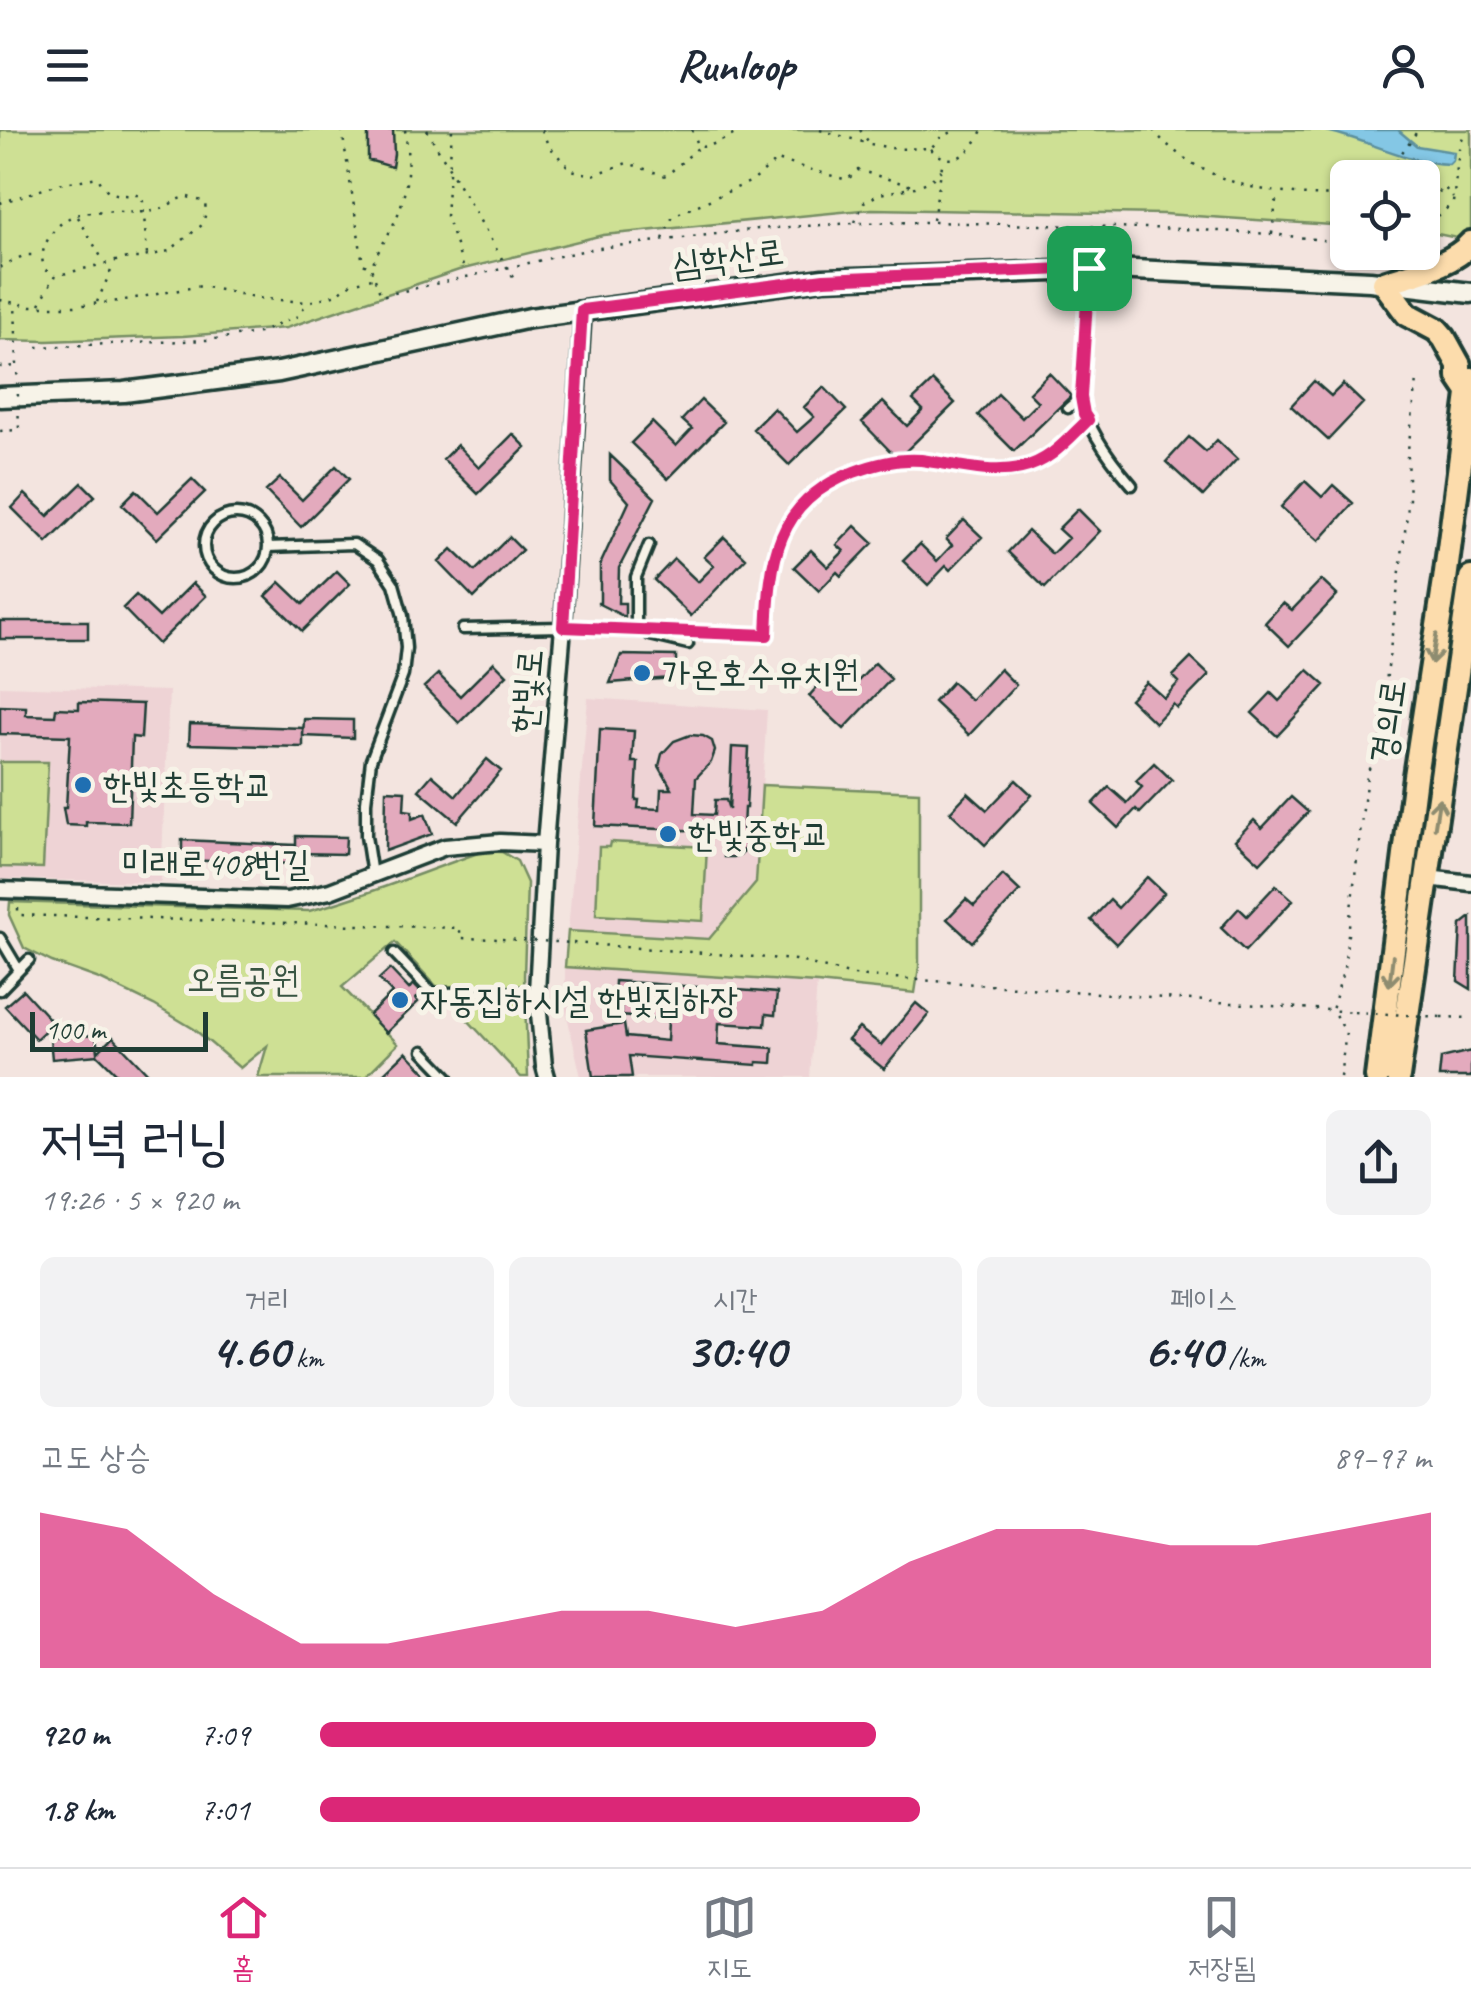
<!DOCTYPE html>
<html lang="ko">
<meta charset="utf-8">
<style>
:root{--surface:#fff;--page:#f2f2f3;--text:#1f2937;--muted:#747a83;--line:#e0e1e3;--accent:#db2777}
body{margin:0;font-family:Caveat,"Poor Story",sans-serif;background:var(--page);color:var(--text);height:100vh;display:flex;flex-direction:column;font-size:38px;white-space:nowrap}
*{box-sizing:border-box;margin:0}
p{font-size:32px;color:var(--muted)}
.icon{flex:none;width:55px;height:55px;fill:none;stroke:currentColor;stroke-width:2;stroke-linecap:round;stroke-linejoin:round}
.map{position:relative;height:947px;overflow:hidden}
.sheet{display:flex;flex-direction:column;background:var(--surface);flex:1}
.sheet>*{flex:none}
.buttons{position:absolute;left:1330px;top:30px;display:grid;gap:20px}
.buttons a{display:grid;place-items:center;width:110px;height:110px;border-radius:15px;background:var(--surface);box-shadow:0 2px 8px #0004;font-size:50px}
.scale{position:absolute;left:30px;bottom:25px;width:178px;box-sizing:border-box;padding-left:10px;border:5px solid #1f3d34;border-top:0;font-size:28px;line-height:35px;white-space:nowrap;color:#1f3d34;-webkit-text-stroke:8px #f7f3e8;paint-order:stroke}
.pin{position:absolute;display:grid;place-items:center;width:85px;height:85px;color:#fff;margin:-42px;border-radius:20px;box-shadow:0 5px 15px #0006}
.round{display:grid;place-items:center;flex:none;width:105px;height:105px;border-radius:15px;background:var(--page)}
.summary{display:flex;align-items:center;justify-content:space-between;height:170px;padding:0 40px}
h1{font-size:55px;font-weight:600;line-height:75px}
.metrics{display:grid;grid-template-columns:repeat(3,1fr);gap:15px;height:170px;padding:10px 40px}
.metrics div{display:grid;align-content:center;border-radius:15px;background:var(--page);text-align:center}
.metrics b{font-size:50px;font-weight:600}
.metrics small{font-size:28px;font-weight:400}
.metrics p{font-size:28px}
.chart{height:280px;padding:20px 40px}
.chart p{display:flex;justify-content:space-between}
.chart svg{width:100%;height:180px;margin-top:10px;fill:var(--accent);opacity:.7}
ul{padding:0 40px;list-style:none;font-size:32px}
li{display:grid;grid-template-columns:160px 120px 1fr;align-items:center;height:75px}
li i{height:25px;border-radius:12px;background:var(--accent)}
header{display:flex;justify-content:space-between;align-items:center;height:130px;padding:0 40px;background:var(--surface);font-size:45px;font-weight:600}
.dock{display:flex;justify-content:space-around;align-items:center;height:140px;border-top:2px solid var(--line);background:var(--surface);font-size:28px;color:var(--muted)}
.dock a{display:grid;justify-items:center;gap:5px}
.dock .selected{color:var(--accent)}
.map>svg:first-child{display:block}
</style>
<header><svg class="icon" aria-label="menu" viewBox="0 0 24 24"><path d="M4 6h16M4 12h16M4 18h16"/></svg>Runloop<svg class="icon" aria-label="person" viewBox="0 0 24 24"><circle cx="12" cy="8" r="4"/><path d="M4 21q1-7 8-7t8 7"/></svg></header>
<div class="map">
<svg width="1471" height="947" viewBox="0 0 1471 947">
<rect width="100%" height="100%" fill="#f3e4df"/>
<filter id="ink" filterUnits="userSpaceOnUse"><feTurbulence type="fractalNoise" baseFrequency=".01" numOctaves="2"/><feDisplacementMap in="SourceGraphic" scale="20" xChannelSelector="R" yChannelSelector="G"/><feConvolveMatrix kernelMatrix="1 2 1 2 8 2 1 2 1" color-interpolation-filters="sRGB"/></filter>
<g filter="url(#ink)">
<path fill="#eed3d5" d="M0,556L169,561L161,752L0,749Z
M588,568L767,580L756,753L708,809L568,801Z
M565,837L817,853L810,947H581L565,877Z"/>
<path fill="#cee094" stroke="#768e64" stroke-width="2.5" d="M0,0H1471V111L1423,101L1422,48H1348L1347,96L1164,84L872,79L603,105L459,140L286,198L183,206L47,211L0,210Z
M0,632H48L43,738L0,737Z
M762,655L919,662V837L915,863L817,853L565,837L568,801L709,809L756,753Z
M610,712L707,717L703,791L596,785L599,717H609Z
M484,721L502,722L517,731L527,753L524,846L528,947H521L395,812L342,857L398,914L365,947H258L267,916L240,938L194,899L154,875L102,850L52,832L24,818L9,785L10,772L309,781C369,765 425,741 484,721Z"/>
<path fill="#84c7e5" stroke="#5c909e" stroke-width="2.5" d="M1321,0H1398L1417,16L1454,22L1453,30L1449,34C1401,32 1366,8 1321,0Z"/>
<path fill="#e3aabd" stroke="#1f3d34" stroke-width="2.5" d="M368,0H393L394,24L392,37L368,30Z
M1049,243L1071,266L1014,321L978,285L998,264L1022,288L1038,272L1029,263Z
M933,251L955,273L905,322L893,324L862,292L883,272L907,296L923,280L913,270Z
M1314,251L1331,266L1343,254L1363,273L1328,310L1291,276Z
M824,257L846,280L789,335L753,299L774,278L797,302L814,287L804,277Z
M701,270L724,292L668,349L631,313L652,292L676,316L692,299L682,290Z
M513,304L526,317L478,364L443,329L457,315L479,338Z
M1189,307L1206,322L1217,310L1237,329L1203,366L1166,332Z
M610,325L655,368L619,438L618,473H625V487L597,473H600V435L629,372L610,350Z
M336,336L349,349L301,397L266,361L280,348L302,370Z
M192,349L205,362L157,409L122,374L136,360L158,382Z
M1305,351L1322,367L1333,355L1353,373L1319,411L1281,377Z
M82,353L95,366L47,413L12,378L25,364L48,386Z
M1078,379L1100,401L1045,458L1008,422L1028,401L1052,424L1068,408L1058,399Z
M964,390L982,407L950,440L946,436L928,455L903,431L920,414L937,431L952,415L946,409Z
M855,396L873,413L841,446L837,442L819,461L794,437L811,420L828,437L844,421L837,415Z
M509,407L522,420L474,468L439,432L452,419L475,441Z
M724,407L746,428L691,486L654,450L674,429L698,452L714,436L704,427Z
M337,441L350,454L302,501L266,466L280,452L303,474Z
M1321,450L1337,465L1289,516L1265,493L1283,473L1292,480Z
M193,453L206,466L158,514L123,478L136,465L159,487Z
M0,491H88V509H0Z
M621,525L676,526V537L669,538L671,548L610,553Z
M1191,528L1209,545L1177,578L1173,574L1155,593L1130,569L1146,552L1164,568L1179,552L1173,546Z
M494,532L507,545L459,593L424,557L438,544L460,566Z
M875,533L891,549L844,599L809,566L827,546L846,564Z
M1000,539L1016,555L969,605L934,572L952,552L971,570Z
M1308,540L1325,555L1277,606L1252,583L1271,563L1279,571Z
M79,572L143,574L141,608L132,607L129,693L86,692V696L66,695L63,678H66L70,606L0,604V576L26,577V585L55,586L56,578L79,579Z
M304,589L353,590V608L303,606Z
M190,594L303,598V617L189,614Z
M600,599L634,601L632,632H638L636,670H639L638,678L660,679L661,659H672L659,636L662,624L674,611L690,605L703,606L712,611L715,621L711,632L696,648L694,684L714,685L715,670H726L729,680L732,617L749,618L746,678H744L743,699L749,707L743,723L734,727H724L725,702L595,696Z
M487,629L501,641L457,692L419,660L432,645L456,666Z
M1154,633L1172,650L1140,683L1136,679L1118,698L1093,674L1109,657L1127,673L1142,657L1136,651Z
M1016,650L1032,665L985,715L950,682L968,663L987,680Z
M386,660L405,661L404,680L412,681V689L425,684L432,704L385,721Z
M1291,667L1308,682L1260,733L1235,710L1254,690L1262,698Z
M296,706L346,707L345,724L296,723Z
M182,710L296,715L295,734L182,730Z
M1003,745L1020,761L972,812L947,789L966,769L974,776Z
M1147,747L1164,763L1116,814L1091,790L1110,770L1118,778Z
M1276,755L1293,770L1245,821L1221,798L1239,778L1247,786Z
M1471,787V859L1458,851L1461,795Z
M390,839L409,859L413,854L422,863L416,869L418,872L386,903L369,885L392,863L379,849Z
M615,851L777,863L775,885L766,884L765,896L719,893L718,914L773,918L772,933L757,932V935L629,926L632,947H593L586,900L624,894L626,907L667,911L668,890L621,886V872H614Z
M23,860L53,893L36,909L5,876Z
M916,873L929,884L884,939L848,910L859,898L881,915Z
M96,905L98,922L113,907L151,947H120L98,925L52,929L50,908Z
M1471,921V947H1439L1441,928Z
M406,922L430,947H380Z"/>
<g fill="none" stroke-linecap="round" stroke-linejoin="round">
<defs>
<path id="service" d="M1088,143L1081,267C1086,297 1112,332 1132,355
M1068,278L1081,267
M204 416a32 32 0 1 1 64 0a32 32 0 1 1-64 0Z
M268,417L354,414L378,430L394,454L403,486L406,518L403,545L371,630L366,672V706L372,745
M463,499L563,497L636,501V447L649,415
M636,501L767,505C770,430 775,372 854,342C875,334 898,328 921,330C954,334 987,345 1021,338C1049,333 1068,309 1088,290
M650,505L688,514
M0,808L19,840
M394,823L432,863L537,862
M0,860L29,830
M423,921L448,947"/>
<path id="minor" d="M1427,748L1471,753
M0,760L287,770L330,761L445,717L500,712L545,714
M547,947L544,936L537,862L545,714L563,497L583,180"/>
<path id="tertiary" d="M0,267L124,262L279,242L530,188L823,149L1113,139L1370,151L1471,163"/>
<path id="primary" d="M1469,262L1459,247V235L1444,208L1437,200L1407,184L1384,153C1412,143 1451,136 1471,113
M1377,947L1415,646L1445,450L1471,249
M1398,947L1471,448"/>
</defs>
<use href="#service" stroke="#1f3d34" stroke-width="15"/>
<use href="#minor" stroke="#1f3d34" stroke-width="21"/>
<use href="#tertiary" stroke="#1f3d34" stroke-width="25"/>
<use href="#primary" stroke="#1f3d34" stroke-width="30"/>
<path stroke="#1f3d34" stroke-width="2.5" stroke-dasharray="2.5 8" stroke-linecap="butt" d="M342,0L363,134L370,137
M405,0C410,32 408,66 393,95C386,110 376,123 371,138L381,166L591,119L758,99L854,93L933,92L1182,99L1272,104L1348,113
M452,0L446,86L464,139
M542,0L548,15L571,40L593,45L627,33L666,46L699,17
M692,0L699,17C717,16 729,5 746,0
M820,0L870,14L897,19L931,18L941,7L957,0
M860,0L870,14
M1153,0C1201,56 1278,68 1348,65
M931,19C953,41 972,22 982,0
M1384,48L1418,0
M1422,60L1429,54
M188,67L205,72L206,83L202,95L169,121L140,128H128L63,144L58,147C27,138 48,99 69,88C96,75 125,86 153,81C167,79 175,68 188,67Z
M0,73L59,54L98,47C107,68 121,65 141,65L143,72L147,125
M1422,76L1444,57L1453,68
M78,87L104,132
M933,90L943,29
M855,92L864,72L880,64L915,57L930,51L942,39
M1422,100L1453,73L1459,19L1465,0
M1272,104L1277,63
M663,109L673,86L754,50L777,30L847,50L858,40L915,57
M0,137L25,125H39
M0,170L31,176H75L119,171L201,156L264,169L308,172L337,164L352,153L372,148
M97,172L114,134
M40,174L54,147
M37,217L207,210L259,203L296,187L307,174
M0,237L17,236
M18,778V785L460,798V808L502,809
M573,813L795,830L853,845L1354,882
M1441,887L1471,888
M1340,947L1346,902L1332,880L1344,838L1367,645L1379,608L1409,369L1407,327L1417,251"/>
<use href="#service" stroke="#f7f3e8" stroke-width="8"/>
<use href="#minor" stroke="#f7f3e8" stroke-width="14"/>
<use href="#tertiary" stroke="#f7f3e8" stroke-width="18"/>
<use href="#primary" stroke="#fcdcac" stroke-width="22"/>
<path stroke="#1f3d34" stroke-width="2.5" stroke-dasharray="2.5 8" stroke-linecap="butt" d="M427,0L515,151
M0,301L19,300L15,173
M502,809L573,813
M1354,882L1441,887"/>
</g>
<defs><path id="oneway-shaft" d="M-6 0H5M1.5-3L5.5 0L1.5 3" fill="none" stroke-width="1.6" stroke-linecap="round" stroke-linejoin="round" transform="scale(2.5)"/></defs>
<g stroke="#8e8c70">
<use href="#oneway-shaft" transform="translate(1434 519) rotate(99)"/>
<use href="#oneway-shaft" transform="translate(1437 683) rotate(-81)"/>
<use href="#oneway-shaft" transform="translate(1391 841) rotate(97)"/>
</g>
</g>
<g fill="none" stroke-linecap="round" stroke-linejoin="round" filter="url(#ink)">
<defs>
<path id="route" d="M1089,138L1081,267L1084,284L1088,290C1068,309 1050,332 1021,338C987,345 954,334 921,330C898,328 875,334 854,342C775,372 770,430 767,505L563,497L582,180L824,149Z"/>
</defs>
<use href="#route" stroke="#fff" stroke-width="20"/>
<use href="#route" stroke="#db2777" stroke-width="12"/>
</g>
<g fill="#1f6fb2" stroke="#f7f3e8" stroke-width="4">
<circle cx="642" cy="543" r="10"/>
<circle cx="83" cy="655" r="10"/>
<circle cx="668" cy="704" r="10"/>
<circle cx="400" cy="870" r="10"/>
</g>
<g text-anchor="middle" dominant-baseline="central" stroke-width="10" stroke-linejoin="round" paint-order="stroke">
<g font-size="35" fill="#1f3d34" stroke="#f7f3e8">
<text transform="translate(728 128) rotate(-7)">심학산로</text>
<text transform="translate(527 561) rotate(-85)">한빛로</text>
<text transform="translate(1388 591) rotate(-82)">경의로</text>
<text x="216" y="733">미래로408번길</text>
</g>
<g font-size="35" fill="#1f3d34" stroke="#f7f3e8" text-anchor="start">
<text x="662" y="543">가온호수유치원</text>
<text x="103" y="655">한빛초등학교</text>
<text x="688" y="704">한빛중학교</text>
<text x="420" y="870">자동집하시설 한빛집하장</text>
</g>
<g font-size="35" fill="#395542" stroke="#f7f3e8">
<text x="243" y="849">오름공원</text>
</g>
</g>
</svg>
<div class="buttons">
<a><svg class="icon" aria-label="locate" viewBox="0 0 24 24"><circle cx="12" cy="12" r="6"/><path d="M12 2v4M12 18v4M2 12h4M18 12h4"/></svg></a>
</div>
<div class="scale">100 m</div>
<div class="pin" style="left:1089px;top:138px;background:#1e9e55"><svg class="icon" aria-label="arrive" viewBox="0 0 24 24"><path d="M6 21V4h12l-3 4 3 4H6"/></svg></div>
</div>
<section class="sheet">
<div class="summary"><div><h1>저녁 러닝</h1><p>19:26 · 5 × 920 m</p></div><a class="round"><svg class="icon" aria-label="share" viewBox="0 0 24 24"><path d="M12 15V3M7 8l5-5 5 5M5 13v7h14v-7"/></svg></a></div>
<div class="metrics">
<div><p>거리</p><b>4.60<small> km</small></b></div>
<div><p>시간</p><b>30:40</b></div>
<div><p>페이스</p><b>6:40<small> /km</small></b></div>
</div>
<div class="chart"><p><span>고도 상승</span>89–97 m</p>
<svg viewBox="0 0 160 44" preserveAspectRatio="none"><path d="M0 44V6L10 10L20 26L30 38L40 38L50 34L60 30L70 30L80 34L90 30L100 18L110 10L120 10L130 14L140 14L150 10L160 6V44z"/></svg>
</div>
<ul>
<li><b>920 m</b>7:09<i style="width:50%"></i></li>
<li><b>1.8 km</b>7:01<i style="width:54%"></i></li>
</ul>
</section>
<nav class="dock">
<a class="selected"><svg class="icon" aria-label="home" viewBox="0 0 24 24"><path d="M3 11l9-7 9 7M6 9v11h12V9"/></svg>홈</a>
<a><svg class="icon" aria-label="map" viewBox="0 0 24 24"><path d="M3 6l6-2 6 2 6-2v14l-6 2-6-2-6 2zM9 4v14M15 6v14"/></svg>지도</a>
<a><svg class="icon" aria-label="saved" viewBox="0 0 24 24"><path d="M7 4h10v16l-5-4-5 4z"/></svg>저장됨</a>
</nav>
